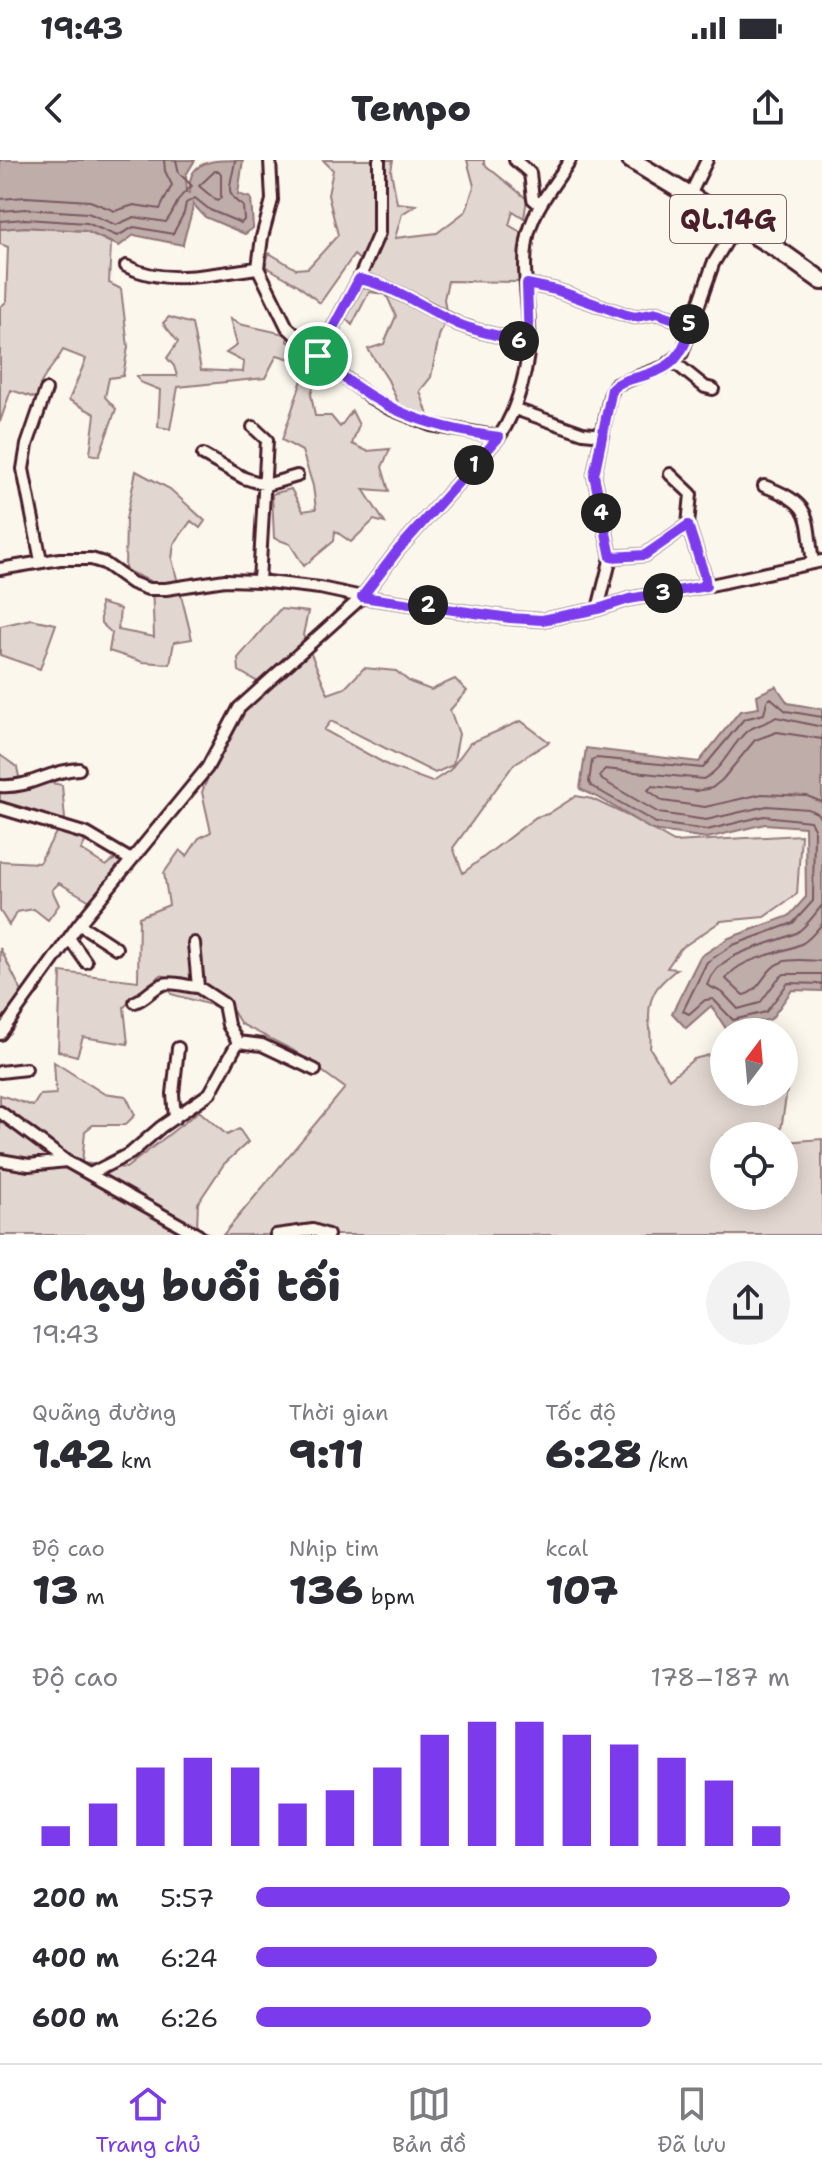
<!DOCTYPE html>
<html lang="vi">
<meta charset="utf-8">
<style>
:root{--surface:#fff;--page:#f2f2f3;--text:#2b2b33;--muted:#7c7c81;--line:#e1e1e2;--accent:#7c3aed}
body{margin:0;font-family:"Shantell Sans",sans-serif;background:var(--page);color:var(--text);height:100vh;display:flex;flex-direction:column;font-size:30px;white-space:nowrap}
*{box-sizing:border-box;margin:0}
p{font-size:26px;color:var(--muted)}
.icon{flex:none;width:44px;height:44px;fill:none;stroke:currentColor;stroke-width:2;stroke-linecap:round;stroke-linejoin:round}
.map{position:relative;height:1075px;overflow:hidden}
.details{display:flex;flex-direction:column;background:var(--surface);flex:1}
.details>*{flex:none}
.needle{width:52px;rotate:16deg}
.controls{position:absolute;left:710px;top:858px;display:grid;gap:16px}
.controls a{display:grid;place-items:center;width:88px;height:88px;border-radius:50%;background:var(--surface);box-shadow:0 4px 20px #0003;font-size:40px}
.pin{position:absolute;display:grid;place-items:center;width:68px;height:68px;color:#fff;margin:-34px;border:4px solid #fff;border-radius:50%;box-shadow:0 2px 8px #0007}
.km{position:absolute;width:40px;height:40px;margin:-20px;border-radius:50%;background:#222;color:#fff;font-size:22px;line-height:40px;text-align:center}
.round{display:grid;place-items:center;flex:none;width:84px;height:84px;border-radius:42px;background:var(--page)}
.summary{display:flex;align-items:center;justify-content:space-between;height:136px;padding:0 32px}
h1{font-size:44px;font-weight:800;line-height:60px}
.stats{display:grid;grid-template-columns:repeat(3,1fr);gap:12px;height:136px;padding:8px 32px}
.stats div{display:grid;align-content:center}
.stats b{font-size:40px;font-weight:800}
.stats small{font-size:22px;font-weight:400}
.stats p{font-size:22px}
.chart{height:224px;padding:16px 32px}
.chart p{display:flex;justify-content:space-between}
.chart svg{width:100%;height:144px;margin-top:8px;stroke:var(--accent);stroke-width:6}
ul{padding:0 32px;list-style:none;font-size:26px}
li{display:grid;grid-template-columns:128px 96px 1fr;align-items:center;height:60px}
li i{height:20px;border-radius:10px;background:var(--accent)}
.status{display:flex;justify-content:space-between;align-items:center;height:56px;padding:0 40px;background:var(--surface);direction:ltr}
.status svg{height:22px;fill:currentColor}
header{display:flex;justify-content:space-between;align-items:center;height:104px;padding:0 32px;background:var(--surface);font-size:36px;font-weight:800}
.tabs{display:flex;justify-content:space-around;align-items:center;height:112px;border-top:2px solid var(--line);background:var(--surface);font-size:22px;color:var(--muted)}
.tabs a{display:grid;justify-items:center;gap:4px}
.tabs .selected{color:var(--accent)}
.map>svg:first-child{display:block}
</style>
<div class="status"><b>19:43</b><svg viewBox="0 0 49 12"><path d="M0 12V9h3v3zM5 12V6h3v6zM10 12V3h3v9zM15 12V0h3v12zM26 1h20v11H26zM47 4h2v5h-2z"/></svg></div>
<header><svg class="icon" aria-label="back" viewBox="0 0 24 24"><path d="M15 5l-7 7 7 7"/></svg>Tempo<svg class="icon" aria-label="share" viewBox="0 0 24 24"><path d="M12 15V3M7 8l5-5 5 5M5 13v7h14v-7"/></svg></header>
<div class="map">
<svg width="822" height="1075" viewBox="0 0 822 1075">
<rect width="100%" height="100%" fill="#fbf7ec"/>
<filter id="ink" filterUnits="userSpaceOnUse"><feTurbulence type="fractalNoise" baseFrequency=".0125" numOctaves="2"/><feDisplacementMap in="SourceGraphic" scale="16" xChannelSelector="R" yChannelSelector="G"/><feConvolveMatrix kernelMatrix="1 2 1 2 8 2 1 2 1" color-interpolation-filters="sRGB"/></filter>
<g filter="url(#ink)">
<path fill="#e2d7d0" stroke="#967b7e" stroke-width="2" d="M323,0H393L391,11L397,43L416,45L402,54L395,78L437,73L466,51L474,26L467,0H484V4L527,39L524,58L513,51L509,65L522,73L519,122L448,121L444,139L447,158L439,176L431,217L420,231L429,258L399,245L388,220L368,189L384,184L396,156L386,134L369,132L352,165L342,155L367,106L354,95L320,143L298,125L265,106L269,93L296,109L308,108L338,75L328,35L333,10Z
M25,67L86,71L111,83L109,123L121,129L128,187L123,216L109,218L105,237L116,249L99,296L90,294L95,254L69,240L86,199L63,190C56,203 46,212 40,225L48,242L11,230L0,262V147L6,142L8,87L0,84V69Z
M169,157L192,164L201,210L243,212L244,202L226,193L237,185L230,159L239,164L289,175L287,181L298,186L297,201L277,195L265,218L178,227L170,269L158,267L160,230L140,222L137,216H177L174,206L167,198L178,182L163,163Z
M311,211L318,214L311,234L315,256H331L340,267L352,251L359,265L352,284L367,291L390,289L382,307L389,331L363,329L385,363L374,360L351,382L335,371L334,381L304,406L290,384L274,378L272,334L291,329L303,351L316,349L313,326L302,291L282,280L304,214Z
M136,311L170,329L205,361L200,368L191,361L174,384L172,399L192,479L174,482L170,504L143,502L109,491L112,473L101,463L100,443L120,449L118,470L154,477L152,422L125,410L126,359Z
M280,449L308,452L303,475L328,534L345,528L364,508L396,511L410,522L431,530L455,519L467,531L450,550L459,574L453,605L435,613L331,561L324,570L391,607L432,622L450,610L470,583L521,561L549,582L514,604L453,688L463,713L536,657L548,654L576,636L592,639L628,656L674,682L801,675L797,734L764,757L721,761L680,789L667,808L677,809C660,823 649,832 649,856C649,867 652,876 650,888L669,919L694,899L724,891V932H784L786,884L789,917L780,976H724V1036H784V982L822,979V1075H223L345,928L293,890L241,864L233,851L171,834L167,817L161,815L124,847L128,884L83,877L77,896L58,891L61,812L138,821L139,757L169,745L164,713L180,690L187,696L199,678L211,672L202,632L232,559L268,528L239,511L238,498Z
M31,459L56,464L40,509L0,495V466Z
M0,595L17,607L19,617L62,625L65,659L34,662L0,655Z
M58,669L86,680L81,690L106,706L124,692L129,694L92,742L59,723L52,730L59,745L48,760L34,749L17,752L9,765L0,751V701L39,703Z
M0,788L22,832L0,866Z
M54,902L103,933L126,936L135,955L125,965H93L85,971L82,1003L126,1008L199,951L227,975L239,969L248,982L224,1004L198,1043L197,1067L211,1075H0V935L33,946L40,935L56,934Z"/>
<path fill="#bfadaa" stroke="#907477" stroke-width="2" d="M0,0H195L186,15L187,32L190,33C186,0 212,0 243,0L238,34L251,38L253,68L245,74L205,57L193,44C192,58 185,70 183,85L134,75L119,86L86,71L25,67L0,69Z
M776,526L788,543L822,549V831L792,830L771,859L727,870L711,846L686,868L672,853L700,797L729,778L789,756L806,737L805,667L765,664L707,678L652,670L601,639L580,629L586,588L699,602L740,551L759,548L757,535Z"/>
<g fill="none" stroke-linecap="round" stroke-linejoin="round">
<path stroke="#79585e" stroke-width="2" d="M215,11H219L221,14V38L217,41L199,26Z
M0,39L26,37L90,41L115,51L134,45L160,49L172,25L165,11L164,0
M0,51L26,49L88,53L116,65L134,57L166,62C179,45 173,41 192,26L179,13L176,0
M0,61L25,59L87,63L117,76L134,67L173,74L184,53L186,43L195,38L210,50L241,63L244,60L243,46C221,33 233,21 235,0
M822,557L786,551L771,538L767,541L764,554L744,559L703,608L596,598L592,601L589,622L591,626L656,663L707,670L764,656L810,661L814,668L813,741L793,763L733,785L707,802L683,851L689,854L705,840L713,839L733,860L766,852L788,823L822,824
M822,567L776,557C766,564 753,566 747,571C731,585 723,610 703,619L605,609L600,616L602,620L659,653L706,660L767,646L808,649L817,653L822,661
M822,579L777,572L755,580L722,620L712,628L696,631L652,626L648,630L663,641L705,647L762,634L807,636L822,642
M822,745C815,754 806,767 796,773C765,788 721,789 707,825L723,833L738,849L760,843L777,820L784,814H822
M822,764C816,771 811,778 803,783C780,795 741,796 726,819L743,835C762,831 764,808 782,802C794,798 810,801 822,801"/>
<defs>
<path id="street" d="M270,0L272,40L262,77L258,108L287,167L328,205L370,237L389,248L431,265L499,277
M379,0V73L359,119C395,127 424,147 456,163C475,172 508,177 529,184
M515,0L530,13L533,39L540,45
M690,35L707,0
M126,106C167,127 214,113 258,108
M527,124L556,130L626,155L635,157L657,153L692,165
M318,196L359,119
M674,202L705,227L713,229
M515,249L583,273L603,275
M253,267L267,280L259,421
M203,295L244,318L266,325L297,316
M670,314L691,334L688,365L704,414L706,426
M764,326C814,344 806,356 813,403
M611,397L645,395L688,365
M41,401L23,309L27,285L46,230
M0,409L60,399H91L104,403L132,423L148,429H166L225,420L259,421L320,428L362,437L510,458L542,460L598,449L629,439L706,426L822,401
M598,449L611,397L594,315L610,236L615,225L664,207L682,193L713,104L737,64
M0,626C32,628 46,611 79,609
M0,648L87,674L131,700
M79,764L116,788
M69,778L86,802
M194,783L198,827L224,844L228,865L238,882
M135,842C147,838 153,827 164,824C173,821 188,827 198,827
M0,874L79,764L207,608L239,548L362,437L398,390L499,277C518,250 531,200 529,166C528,138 522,109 527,81C532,49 554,26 570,0
M0,912L26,909
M0,952L66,1001L198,1075
M175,958L173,934L178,888
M0,1000L29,1005L66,1001
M92,1013L131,993L161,967L210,933L238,882L262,885L315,910
M276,1075L313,1070L328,1075"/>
<path id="primary" d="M631,0L777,89L822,121"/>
</defs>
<use href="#street" stroke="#4a1f2b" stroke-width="16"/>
<use href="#primary" stroke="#4a1f2b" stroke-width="22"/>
<use href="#street" stroke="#fbf7ec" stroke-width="10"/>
<use href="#primary" stroke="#fbf7ec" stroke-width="16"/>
</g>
</g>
<g fill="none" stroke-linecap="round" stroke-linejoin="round" filter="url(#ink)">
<defs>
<path id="route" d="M359,119C395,126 424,148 456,163C475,172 508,177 529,184L527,124L556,130L626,155L635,157L657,153L692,165C680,201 672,208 635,218C626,220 619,222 612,229L594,315L611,397L645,395L688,365L704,414L706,426L629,439L598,449L542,460L510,458L362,437L398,390L499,277C423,267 375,248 318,196Z"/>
</defs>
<use href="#route" stroke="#fff" stroke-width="16"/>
<use href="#route" stroke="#7c3aed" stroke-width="10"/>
</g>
<g text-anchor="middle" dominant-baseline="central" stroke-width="6" stroke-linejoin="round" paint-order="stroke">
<rect fill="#fbf7ec" stroke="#7f6065" stroke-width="2" x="670" y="35" width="116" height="48" rx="6"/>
<g font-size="28" font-weight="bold" fill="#4a1f2b">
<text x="728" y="59">QL.14G</text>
</g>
</g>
</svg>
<div class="controls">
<a><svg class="needle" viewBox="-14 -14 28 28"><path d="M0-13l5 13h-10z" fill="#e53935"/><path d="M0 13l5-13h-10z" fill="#7c7c81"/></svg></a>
<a><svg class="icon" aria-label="locate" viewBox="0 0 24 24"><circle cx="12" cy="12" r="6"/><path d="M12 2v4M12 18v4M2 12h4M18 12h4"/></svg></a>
</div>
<div class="pin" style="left:318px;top:196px;background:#1e9e55"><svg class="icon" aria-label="arrive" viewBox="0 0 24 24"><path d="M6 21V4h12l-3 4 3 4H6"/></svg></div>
<b class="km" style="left:474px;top:305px">1</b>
<b class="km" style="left:428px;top:445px">2</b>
<b class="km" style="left:663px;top:433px">3</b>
<b class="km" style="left:601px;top:353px">4</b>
<b class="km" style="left:689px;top:164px">5</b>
<b class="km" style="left:519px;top:181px">6</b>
</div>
<section class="details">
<div class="summary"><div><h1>Chạy buổi tối</h1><p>19:43</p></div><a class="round"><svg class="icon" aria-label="share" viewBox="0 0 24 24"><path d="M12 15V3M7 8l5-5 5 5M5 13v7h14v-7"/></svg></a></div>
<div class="stats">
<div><p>Quãng đường</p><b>1.42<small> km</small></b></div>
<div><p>Thời gian</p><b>9:11</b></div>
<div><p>Tốc độ</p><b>6:28<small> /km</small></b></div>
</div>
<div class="stats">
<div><p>Độ cao</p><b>13<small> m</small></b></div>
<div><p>Nhịp tim</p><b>136<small> bpm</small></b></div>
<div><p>kcal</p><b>107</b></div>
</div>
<div class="chart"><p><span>Độ cao</span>178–187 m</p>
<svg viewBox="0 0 160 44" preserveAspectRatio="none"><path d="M5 44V38M15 44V31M25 44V20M35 44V17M45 44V20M55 44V31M65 44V27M75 44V20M85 44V10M95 44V6M105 44V6M115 44V10M125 44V13M135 44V17M145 44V24M155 44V38"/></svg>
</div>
<ul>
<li><b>200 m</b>5:57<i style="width:100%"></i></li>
<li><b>400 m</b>6:24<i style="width:75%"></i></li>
<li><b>600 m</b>6:26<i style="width:74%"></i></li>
</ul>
</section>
<nav class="tabs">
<a class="selected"><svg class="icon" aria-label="home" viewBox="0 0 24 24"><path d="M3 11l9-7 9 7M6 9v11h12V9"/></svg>Trang chủ</a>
<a><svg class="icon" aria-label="map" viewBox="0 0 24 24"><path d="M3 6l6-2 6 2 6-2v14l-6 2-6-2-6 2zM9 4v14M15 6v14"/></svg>Bản đồ</a>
<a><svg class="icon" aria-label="saved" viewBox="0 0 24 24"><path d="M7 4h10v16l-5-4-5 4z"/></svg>Đã lưu</a>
</nav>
